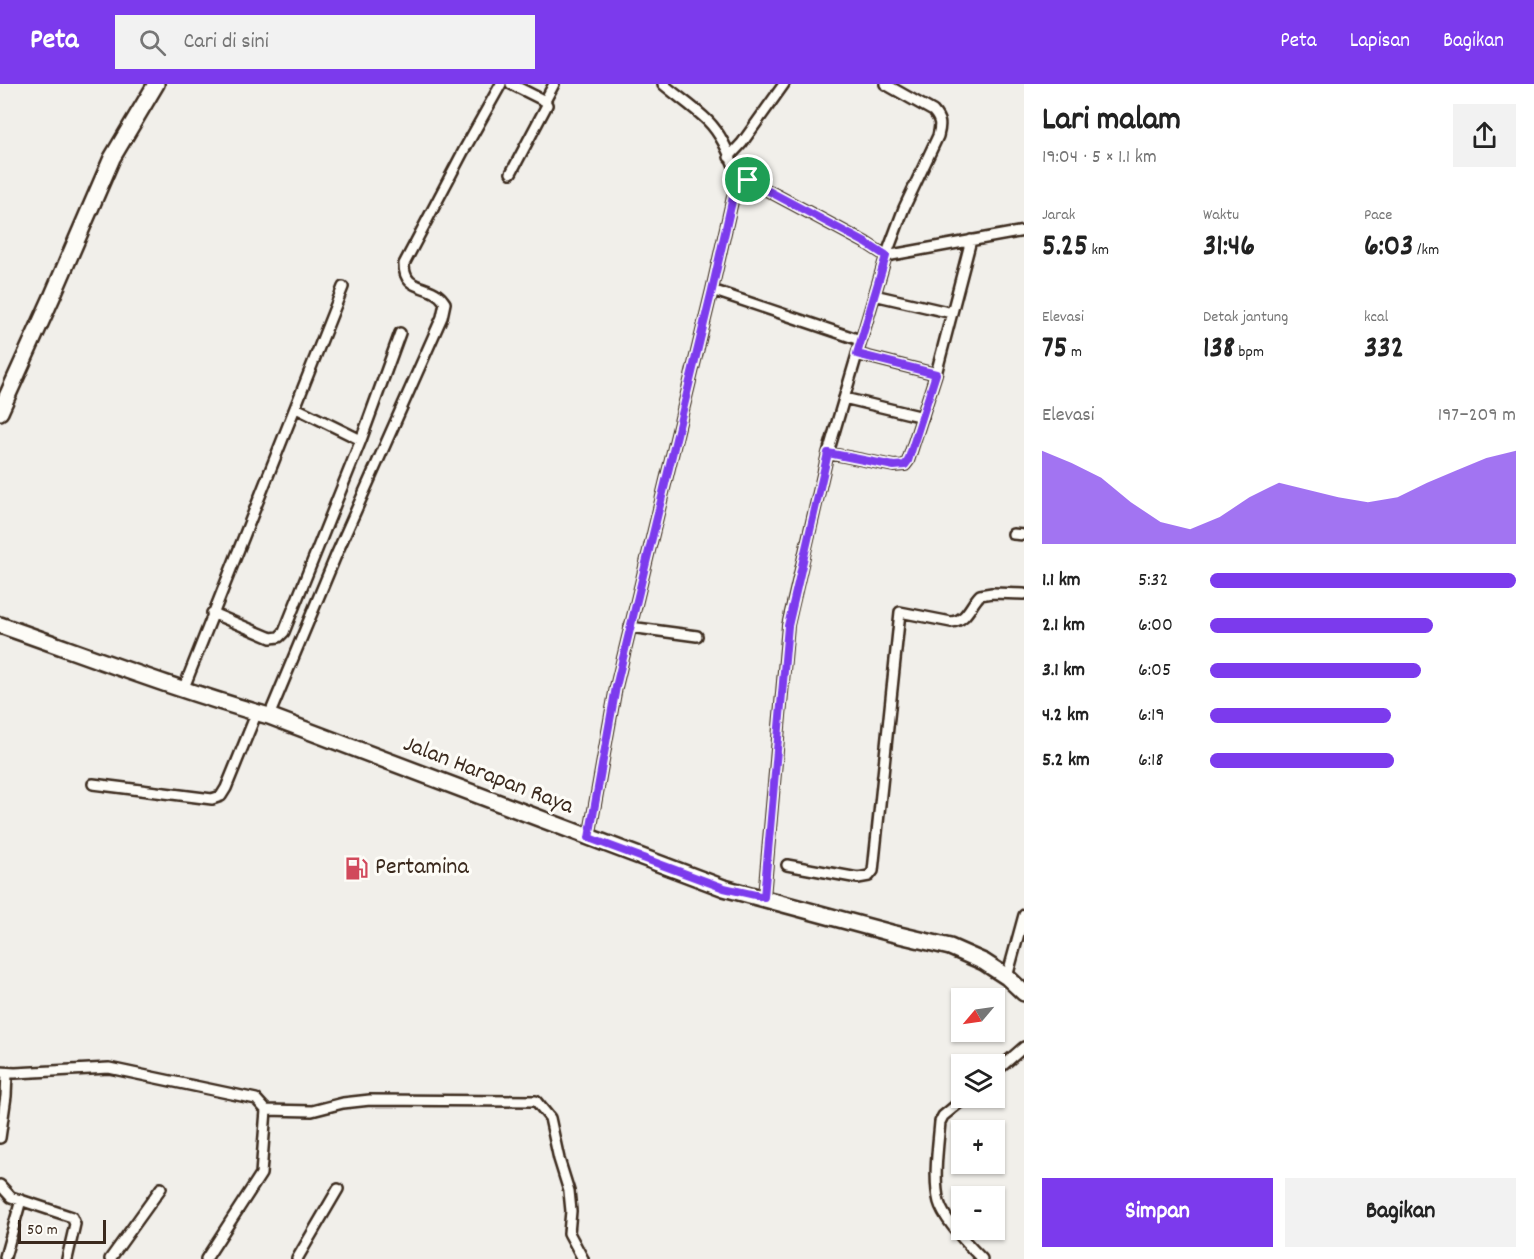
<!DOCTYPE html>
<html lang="id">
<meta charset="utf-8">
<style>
:root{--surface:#fff;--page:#f2f2f2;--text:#222;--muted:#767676;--accent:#7c3aed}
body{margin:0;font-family:Dekko,sans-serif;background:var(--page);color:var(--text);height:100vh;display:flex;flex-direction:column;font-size:22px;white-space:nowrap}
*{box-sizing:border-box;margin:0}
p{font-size:20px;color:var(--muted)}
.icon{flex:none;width:33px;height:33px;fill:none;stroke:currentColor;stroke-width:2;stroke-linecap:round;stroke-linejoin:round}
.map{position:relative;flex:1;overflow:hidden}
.drawer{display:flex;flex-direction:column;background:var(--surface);width:510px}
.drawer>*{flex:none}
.needle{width:39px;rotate:241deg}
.buttons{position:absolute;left:951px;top:904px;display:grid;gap:12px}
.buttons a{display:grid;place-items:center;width:54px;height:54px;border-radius:0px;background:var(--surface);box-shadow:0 2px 4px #0004;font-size:30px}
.scale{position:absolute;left:18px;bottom:15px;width:88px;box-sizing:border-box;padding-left:6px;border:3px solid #3b2a1e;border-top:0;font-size:16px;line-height:21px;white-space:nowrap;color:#3b2a1e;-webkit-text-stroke:4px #fdfcf7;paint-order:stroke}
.pin{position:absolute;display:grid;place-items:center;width:51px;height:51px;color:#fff;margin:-26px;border:3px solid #fff;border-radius:50%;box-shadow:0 2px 6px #0007}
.round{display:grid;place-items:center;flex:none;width:63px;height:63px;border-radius:0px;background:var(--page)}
.headline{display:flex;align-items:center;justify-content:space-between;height:102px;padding:0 18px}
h1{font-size:33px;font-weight:800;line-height:45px}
.figures{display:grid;grid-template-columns:repeat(3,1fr);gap:9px;height:102px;padding:6px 18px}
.figures div{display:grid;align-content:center}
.figures b{font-size:30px;font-weight:800}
.figures small{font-size:16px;font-weight:400}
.figures p{font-size:16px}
.chart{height:168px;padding:12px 18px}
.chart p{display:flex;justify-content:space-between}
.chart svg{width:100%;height:108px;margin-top:6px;fill:var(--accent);opacity:.7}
.cta{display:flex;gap:12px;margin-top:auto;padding:12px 18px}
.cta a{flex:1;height:69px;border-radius:0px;background:var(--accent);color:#fff;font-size:24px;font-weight:800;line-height:69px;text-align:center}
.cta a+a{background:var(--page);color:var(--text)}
ul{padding:0 18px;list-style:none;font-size:20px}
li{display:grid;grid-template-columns:96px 72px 1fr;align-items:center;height:45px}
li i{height:15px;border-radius:8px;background:var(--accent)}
header{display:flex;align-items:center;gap:36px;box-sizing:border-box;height:84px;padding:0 30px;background:var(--accent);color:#fff}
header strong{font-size:28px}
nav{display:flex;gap:33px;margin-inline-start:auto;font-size:21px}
.search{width:420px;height:54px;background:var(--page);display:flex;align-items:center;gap:15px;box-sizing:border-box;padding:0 21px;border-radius:0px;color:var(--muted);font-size:22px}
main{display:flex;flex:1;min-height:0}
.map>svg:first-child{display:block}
</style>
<header>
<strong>Peta</strong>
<div class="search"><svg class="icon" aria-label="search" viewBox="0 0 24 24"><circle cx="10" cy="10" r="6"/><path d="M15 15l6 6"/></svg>Cari di sini</div>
<nav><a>Peta</a><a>Lapisan</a><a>Bagikan</a></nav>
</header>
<main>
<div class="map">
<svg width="1024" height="1175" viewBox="0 0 1024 1175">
<rect width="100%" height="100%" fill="#f1efea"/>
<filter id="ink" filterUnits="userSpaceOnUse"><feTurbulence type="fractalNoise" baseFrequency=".0167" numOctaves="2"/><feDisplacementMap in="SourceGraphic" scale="12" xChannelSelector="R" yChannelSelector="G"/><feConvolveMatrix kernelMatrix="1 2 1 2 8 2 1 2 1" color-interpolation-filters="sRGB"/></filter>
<g filter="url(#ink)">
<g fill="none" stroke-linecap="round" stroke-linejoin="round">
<defs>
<path id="street" d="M511,0L545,17L547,21L511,89
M663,0C677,12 694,23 708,37C724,53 731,76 740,96
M885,0L933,27C941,36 941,41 938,52L904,124L886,172L1024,147
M545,17L554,0
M729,73L742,59L784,0
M740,96H748L866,159L886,172L828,369L788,541L764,813
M712,206L860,256
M874,211L952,229
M857,270L936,290
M844,314L923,333
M296,324L361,356
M828,369L894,382L905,381L908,377L936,290L971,156
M1013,450L1024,451
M212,529L271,554L279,553L284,548L361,356L400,249
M630,543L697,552
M183,606L343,203
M269,632L337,469L442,233L445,219C443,216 441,213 438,211C424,200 404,206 404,180L464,66L501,0
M93,700L212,715L221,712L226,704L257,628
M589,754L616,603L712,206L735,104L740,96
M787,781L858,794L869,792L873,787L900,528L951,538C967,537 970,521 980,511L992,509L1024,510
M1007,893L1024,831
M0,988L15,989L109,984L256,1015L266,1026L261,1090L206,1175
M994,989L1024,963
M965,1014L943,1032L940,1038C938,1062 933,1095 939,1118C944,1136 969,1162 982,1175
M266,1026L312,1027L343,1019L370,1016L536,1017L550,1034L559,1075L569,1107L571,1127L569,1149L583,1175
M0,1054L6,1012L7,989
M0,1101L11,1113L72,1133L75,1140L67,1175
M5,1173L21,1116
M110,1175L161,1104
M297,1175L338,1105"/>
<path id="primary" d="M0,328L52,213L112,74L156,0
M0,541C89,572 177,606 269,632L724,804L891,849L950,863L984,878L1007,893L1024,909"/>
</defs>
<use href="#street" stroke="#3b2a1e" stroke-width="14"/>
<use href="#primary" stroke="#3b2a1e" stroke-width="20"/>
<use href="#street" stroke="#fdfcf7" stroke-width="9"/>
<use href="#primary" stroke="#fdfcf7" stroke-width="15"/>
</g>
</g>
<g fill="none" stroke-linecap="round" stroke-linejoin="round" filter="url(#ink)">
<defs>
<path id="route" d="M740,96H748L866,159L886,172L857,270L936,290L908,377L905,381L894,382L828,369L788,542L764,813L724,804L589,754L616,603L712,206L735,104Z"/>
</defs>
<use href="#route" stroke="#fff" stroke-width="12"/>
<use href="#route" stroke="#7c3aed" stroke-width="8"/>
</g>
<defs>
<symbol id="fuel-bare" viewBox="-9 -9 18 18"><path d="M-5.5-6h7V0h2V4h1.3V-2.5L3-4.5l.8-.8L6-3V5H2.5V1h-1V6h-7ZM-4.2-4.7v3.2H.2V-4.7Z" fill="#d1495b" stroke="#fdfcf7" stroke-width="2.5" paint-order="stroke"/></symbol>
</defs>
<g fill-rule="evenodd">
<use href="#fuel-bare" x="340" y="768" width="33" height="33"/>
</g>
<g text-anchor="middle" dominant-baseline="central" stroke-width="6" stroke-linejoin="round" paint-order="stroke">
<g font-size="24" fill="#3b2a1e" stroke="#fdfcf7">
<text transform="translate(488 692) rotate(21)">Jalan Harapan Raya</text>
</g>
<g font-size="24" fill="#3b2a1e" stroke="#fdfcf7" text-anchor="start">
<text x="375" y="784">Pertamina</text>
</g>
</g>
</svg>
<div class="buttons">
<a><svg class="needle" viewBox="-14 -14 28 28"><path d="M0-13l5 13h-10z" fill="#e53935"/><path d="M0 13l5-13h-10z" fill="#767676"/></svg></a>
<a><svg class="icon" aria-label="layers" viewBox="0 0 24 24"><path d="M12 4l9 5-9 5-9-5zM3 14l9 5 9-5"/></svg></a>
<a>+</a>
<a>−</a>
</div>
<div class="scale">50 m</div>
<div class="pin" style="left:748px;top:96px;background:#1e9e55"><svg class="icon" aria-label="arrive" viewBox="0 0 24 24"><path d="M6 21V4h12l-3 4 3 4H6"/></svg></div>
</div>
<section class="drawer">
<div class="headline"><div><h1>Lari malam</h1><p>19:04 · 5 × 1.1 km</p></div><a class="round"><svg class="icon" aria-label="share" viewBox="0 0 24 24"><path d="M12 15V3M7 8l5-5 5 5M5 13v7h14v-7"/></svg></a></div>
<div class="figures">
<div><p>Jarak</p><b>5.25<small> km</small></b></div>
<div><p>Waktu</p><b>31:46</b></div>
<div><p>Pace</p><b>6:03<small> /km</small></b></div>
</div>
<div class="figures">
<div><p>Elevasi</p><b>75<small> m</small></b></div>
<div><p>Detak jantung</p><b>138<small> bpm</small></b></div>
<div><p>kcal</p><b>332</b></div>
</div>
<div class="chart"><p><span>Elevasi</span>197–209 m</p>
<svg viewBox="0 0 160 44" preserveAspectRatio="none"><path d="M0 44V6L10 11L20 17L30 27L40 35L50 38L60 33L70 25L80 19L90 22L100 25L110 27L120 25L130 19L140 14L150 9L160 6V44z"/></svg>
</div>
<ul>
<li><b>1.1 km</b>5:32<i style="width:100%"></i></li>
<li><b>2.1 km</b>6:00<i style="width:73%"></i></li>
<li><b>3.1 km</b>6:05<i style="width:69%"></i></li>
<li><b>4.2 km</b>6:19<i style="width:59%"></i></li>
<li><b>5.2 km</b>6:18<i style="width:60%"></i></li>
</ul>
<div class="cta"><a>Simpan</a><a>Bagikan</a></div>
</section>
</main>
